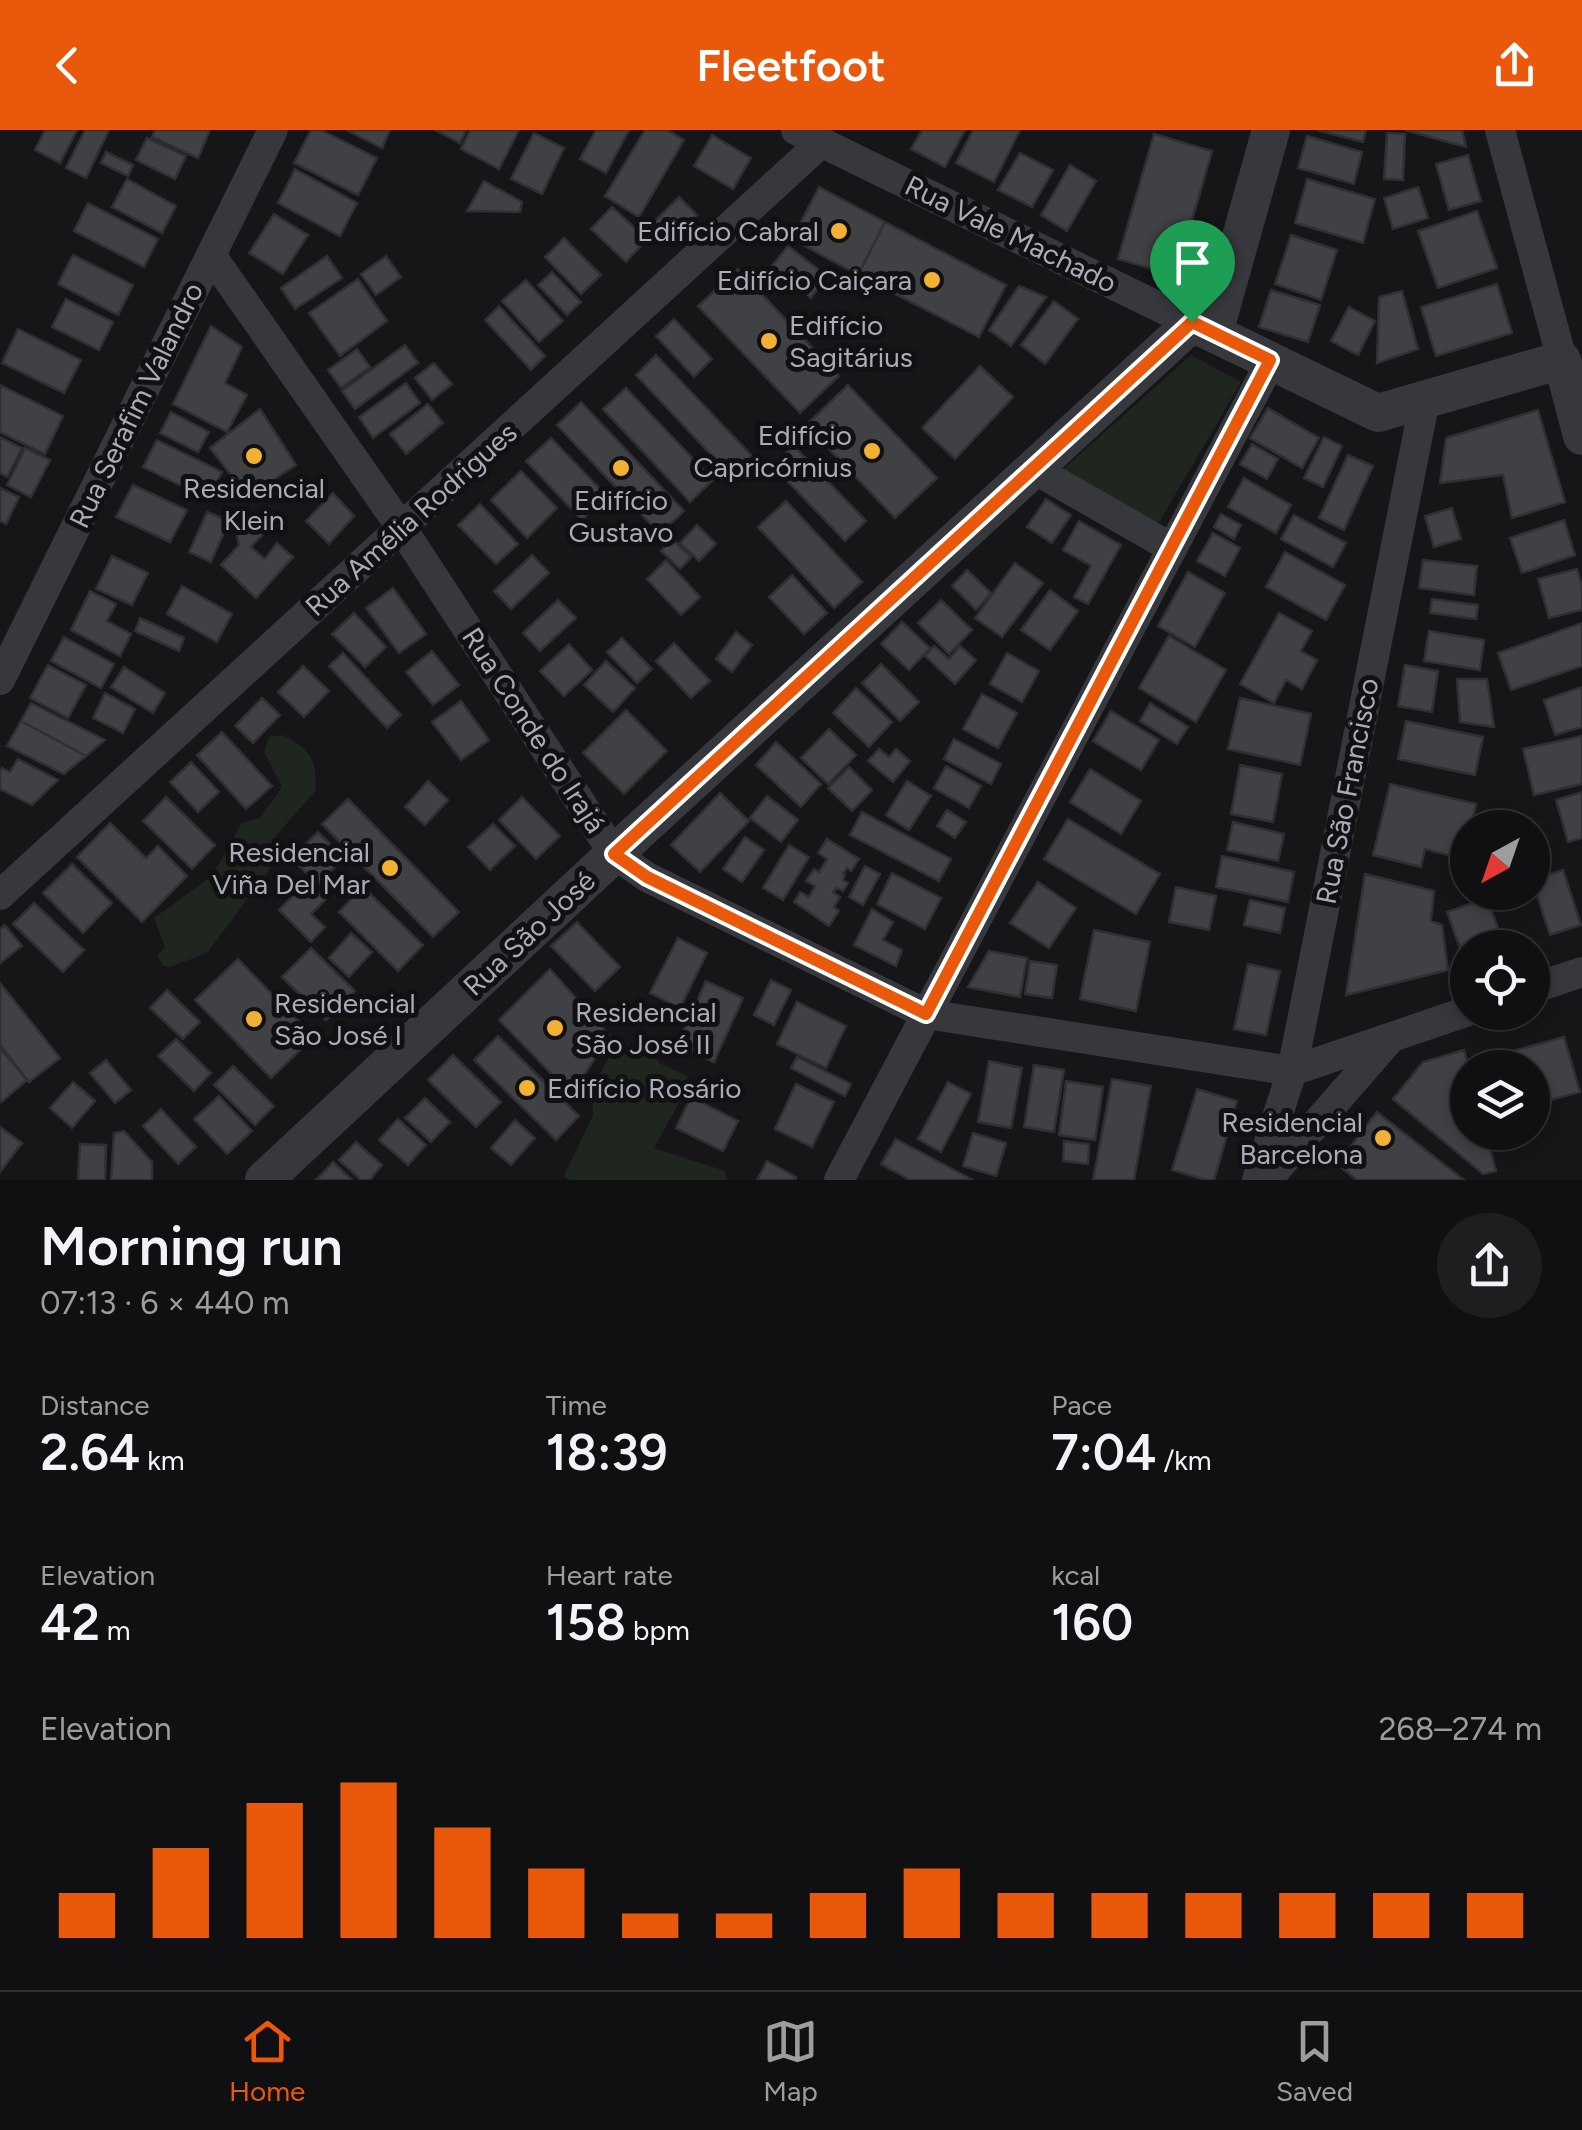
<!DOCTYPE html>
<meta charset="utf-8">
<style>
:root{--surface:#101012;--page:#1e1e20;--text:#f1f3f6;--muted:#9c9d9f;--line:#303032;--accent:#ea580c}
body{margin:0;font-family:Figtree,sans-serif;background:var(--page);color:var(--text);height:100vh;display:flex;flex-direction:column;font-size:38px;white-space:nowrap}
*{box-sizing:border-box;margin:0}
p{font-size:32px;color:var(--muted)}
.icon{flex:none;width:55px;height:55px;fill:none;stroke:currentColor;stroke-width:2;stroke-linecap:round;stroke-linejoin:round}
.map{position:relative;height:1050px;overflow:hidden}
.sheet{display:flex;flex-direction:column;background:var(--surface);flex:1}
.sheet>*{flex:none}
.needle{width:65px;rotate:220deg}
.buttons{position:absolute;left:1450px;top:680px;display:grid;gap:20px}
.buttons a{display:grid;place-items:center;width:100px;height:100px;border-radius:50%;background:var(--surface);box-shadow:0 5px 15px #0003,0 0 0 2px var(--line);font-size:50px}
.pin{position:absolute;display:grid;place-items:center;width:85px;height:85px;color:#fff;margin:-102px -42px;border-radius:50% 50% 50% 0;rotate:-45deg;box-shadow:0 0 10px #0007}
.pin .icon{rotate:45deg}
.round{display:grid;place-items:center;flex:none;width:105px;height:105px;border-radius:52px;background:var(--page)}
.headline{display:flex;align-items:center;justify-content:space-between;height:170px;padding:0 40px}
h1{font-size:55px;font-weight:600;line-height:75px}
.metrics{display:grid;grid-template-columns:repeat(3,1fr);gap:15px;height:170px;padding:10px 40px}
.metrics div{display:grid;align-content:center}
.metrics b{font-size:50px;font-weight:600}
.metrics small{font-size:28px;font-weight:400}
.metrics p{font-size:28px}
.chart{height:280px;padding:20px 40px}
.chart p{display:flex;justify-content:space-between}
.chart svg{width:100%;height:180px;margin-top:10px;stroke:var(--accent);stroke-width:6}
header{display:flex;justify-content:space-between;align-items:center;height:130px;padding:0 40px;background:var(--accent);color:#fff;font-size:45px;font-weight:600}
.dock{display:flex;justify-content:space-around;align-items:center;height:140px;border-top:2px solid var(--line);background:var(--surface);font-size:28px;color:var(--muted)}
.dock a{display:grid;justify-items:center;gap:5px}
.dock .active{color:var(--accent)}
.map>svg:first-child{display:block}
</style>
<header><svg class="icon" aria-label="back" viewBox="0 0 24 24"><path d="M15 5l-7 7 7 7"/></svg>Fleetfoot<svg class="icon" aria-label="share" viewBox="0 0 24 24"><path d="M12 15V3M7 8l5-5 5 5M5 13v7h14v-7"/></svg></header>
<div class="map">
<svg width="1582" height="1050" viewBox="0 0 1582 1050">
<rect width="100%" height="100%" fill="#161618"/>
<path fill="#1e261f" d="M1191,225L1241,252L1157,396L1059,343Z
M283,605C311,621 316,627 316,660L273,709L269,740L207,823L170,837L164,836L157,826L165,817L154,788L211,747L232,712L241,693L260,688L282,657L264,622L269,607Z
M616,914L647,916L659,933L687,946L689,955L654,1018L725,1041L727,1050H570L564,1046L593,985L592,959Z"/>
<path fill="#404145" stroke="#303034" stroke-width="2.5" d="M45,0H77L60,33L35,20Z
M85,0H109L86,48L66,38Z
M155,0H210L198,28L152,7Z
M311,0H321L377,28L358,65L294,33Z
M346,0H390L382,18Z
M435,0H466L460,13Z
M470,0H519L499,39L461,19Z
M596,0H629L606,43L580,29Z
M645,0H667L684,10L639,87L605,66Z
M922,0H965L945,37L911,19Z
M973,0H1020L994,52L956,33Z
M1317,0H1366L1363,12Z
M1405,0H1462L1466,17Z
M534,3L564,18L542,64L511,49Z
M1387,3L1405,4L1403,50L1384,49Z
M1154,4L1212,21L1176,146L1118,129Z
M712,5L751,28L733,59L694,36Z
M1307,6L1362,22L1354,54L1298,38Z
M147,8L186,26L175,49L136,30Z
M106,22L133,35L128,46L101,33Z
M1020,23L1053,40L1032,77L998,60Z
M1468,25L1481,71L1449,80L1436,34Z
M1070,35L1096,51L1067,101L1041,85Z
M295,39L357,73L340,106L278,73Z
M127,49L176,76L162,103L112,77Z
M1307,49L1375,69L1363,113L1295,93Z
M484,51L522,72L520,82L467,81Z
M819,57L885,92L858,145L792,109Z
M1418,57L1428,88L1393,99L1384,68Z
M679,67L697,85L671,112L652,94Z
M88,73L158,109L144,137L74,101Z
M612,77L647,109L626,132L591,99Z
M1477,81L1497,138L1438,158L1418,101Z
M274,84L308,105L283,144L249,123Z
M885,92L1006,155L979,207L858,145Z
M1291,105L1337,120L1321,170L1275,154Z
M564,108L601,145L581,164L545,127Z
M788,116L827,146L811,168L771,137Z
M73,125L133,155L118,185L58,154Z
M327,126L342,148L295,179L281,158Z
M386,126L401,147L376,165L361,144Z
M738,139L839,246L800,283L698,176Z
M552,142L581,172L567,185L538,155Z
M358,149L387,191L340,226L309,183Z
M526,150L563,191L539,212L502,171Z
M1497,154L1512,203L1436,226L1421,177Z
M1019,156L1046,167L1011,216L989,200Z
M1271,160L1320,175L1308,212L1259,197Z
M1402,161L1418,219L1377,233L1379,167Z
M66,169L113,192L99,220L52,197Z
M1054,171L1078,189L1045,234L1021,215Z
M499,176L545,226L531,240L485,190Z
M1349,177L1375,191L1358,225L1331,211Z
M674,189L712,229L694,247L656,206Z
M211,196L242,217L225,253L247,265L227,302L173,274Z
M18,199L81,230L64,263L2,233Z
M405,215L418,233L355,279L342,261Z
M357,219L370,237L341,258L328,240Z
M656,225L752,326L731,346L636,245Z
M434,233L452,254L432,270L415,248Z
M980,236L1013,267L955,329L922,298Z
M406,253L420,273L373,308L359,287Z
M0,255L63,286L45,324L0,302Z
M848,255L937,348L895,388L806,295Z
M626,258L713,350L690,372L603,279Z
M581,272L684,381L660,404L557,295Z
M428,274L443,293L406,324L390,304Z
M1268,278L1319,308L1302,338L1250,308Z
M260,279L296,335L248,367L210,318Z
M1538,280L1565,372L1512,388L1503,345L1440,353L1446,308Z
M171,282L209,302L198,322L160,303Z
M0,307L22,318L7,347L0,343Z
M1324,307L1342,316L1323,357L1304,348Z
M551,308L607,366L582,390L526,331Z
M157,310L222,342L208,369L143,337Z
M1252,314L1278,329L1267,349L1240,334Z
M794,316L866,391L845,411L773,336Z
M25,318L50,330L31,367L7,355Z
M1348,325L1373,336L1344,400L1319,388Z
M521,341L557,378L527,408L491,370Z
M1244,348L1291,375L1276,403L1228,377Z
M133,355L187,380L170,412L116,387Z
M0,358L19,367L6,394L0,391Z
M333,363L354,386L329,414L306,391Z
M1046,369L1071,385L1052,413L1027,397Z
M786,371L862,452L834,478L758,397Z
M480,374L518,414L496,434L458,395Z
M1452,378L1461,409L1434,417L1425,386Z
M207,382L229,391L211,432L189,422Z
M1221,384L1241,395L1234,409L1214,397Z
M1294,385L1346,413L1333,437L1281,409Z
M250,388L265,402L251,417L265,429L277,413L293,427L256,468L221,435L239,415L237,405Z
M1564,390L1575,425L1522,443L1510,408Z
M1079,391L1121,415L1088,474L1074,467L1091,436L1063,420Z
M697,395L716,414L699,431L680,413Z
M1213,403L1240,418L1225,446L1197,431Z
M672,409L691,427L680,439L661,421Z
M1285,422L1345,455L1326,490L1266,457Z
M532,425L549,443L511,479L494,461Z
M112,426L148,443L132,475L96,459Z
M666,430L700,467L681,485L647,449Z
M1423,430L1477,436L1474,465L1419,458Z
M1015,433L1043,453L1002,507L975,488Z
M1577,439L1582,456V480L1549,488L1538,449Z
M967,440L991,463L976,480L952,456Z
M1188,442L1225,463L1195,517L1158,496Z
M792,445L827,483L804,504L769,467Z
M182,456L232,484L217,512L167,484Z
M393,458L426,504L399,523L366,478Z
M1050,460L1078,481L1050,520L1021,500Z
M90,461L116,474L107,491L131,504L120,526L71,500Z
M1432,469L1478,475L1476,489L1430,483Z
M558,470L576,488L540,521L523,503Z
M941,470L972,500L949,524L918,493Z
M354,483L386,517L365,537L332,504Z
M1279,483L1312,501L1301,521L1317,530L1302,559L1286,550L1274,573L1240,554Z
M140,488L184,508L179,521L135,501Z
M902,492L930,518L909,540L881,514Z
M1582,493V536L1511,560L1498,523Z
M1429,501L1484,510L1480,540L1424,531Z
M736,502L752,515L732,542L716,529Z
M1169,506L1226,540L1196,592L1139,558Z
M64,507L114,534L101,558L51,531Z
M622,508L652,539L637,553L607,522Z
M674,513L710,551L691,568L656,531Z
M569,514L592,540L564,566L540,541Z
M934,516L949,529L960,516L976,530L955,554L925,526Z
M432,521L459,555L433,575L406,542Z
M343,523L401,585L387,598L329,536Z
M1007,523L1039,541L1022,572L990,554Z
M606,531L635,558L613,582L584,555Z
M881,534L919,572L900,591L862,553Z
M48,535L86,555L68,588L30,568Z
M1405,535L1438,541L1432,582L1398,576Z
M303,536L329,561L304,587L278,562Z
M124,537L165,563L153,583L111,557Z
M1457,549H1487L1494,597L1460,592Z
M1582,557V597L1555,605L1544,570Z
M856,558L892,592L869,617L833,583Z
M105,563L135,579L123,603L93,588Z
M982,564L1017,583L998,618L963,599Z
M262,568L280,585L253,613L235,596Z
M1240,568L1311,584L1300,635L1228,619Z
M461,571L489,610L461,630L432,592Z
M31,573L105,610L86,626L21,591Z
M1150,573L1188,597L1177,614L1140,591Z
M626,580L667,621L624,664L583,623Z
M1111,581L1159,610L1141,640L1093,611Z
M21,591L86,626L64,644L7,616Z
M1406,591L1483,607L1475,645L1398,629Z
M829,599L856,625L828,654L801,628Z
M222,602L272,656L246,679L197,625Z
M1582,606V654L1534,665L1523,619Z
M954,609L1001,634L991,654L944,629Z
M776,612L821,654L801,677L756,635Z
M879,619L889,627L896,619L910,631L893,652L868,631Z
M18,629L58,650L32,675L0,659V642L2,638L10,642Z
M191,632L219,662L198,682L170,652Z
M1240,635L1282,644L1273,692L1231,684Z
M946,636L981,656L969,678L934,658Z
M849,637L872,660L852,681L828,658Z
M1090,639L1141,671L1121,704L1070,672Z
M428,651L448,670L425,695L405,677Z
M907,651L931,666L909,700L886,685Z
M1390,654L1476,674L1471,698H1468L1464,729L1425,719L1421,737L1373,725Z
M1582,662V708L1568,712L1556,670Z
M720,663L749,691L700,742L671,715Z
M767,666L798,690L781,712L750,688Z
M166,667L215,715L192,739L143,691Z
M522,667L560,706L536,729L499,690Z
M348,669L459,782L433,807L322,694Z
M947,680L966,692L955,708L937,696Z
M862,682L951,729L939,751L850,705Z
M1068,689L1160,744L1136,784L1044,729Z
M1233,692L1284,704L1278,731L1227,720Z
M110,693L146,728L158,716L187,746L142,792L77,727Z
M493,694L515,716L490,740L468,717Z
M318,702L344,728L318,754L291,728Z
M745,707L764,720L742,752L723,739Z
M827,709L859,729L851,741L847,738L843,744L845,745L843,750L848,753L843,761L837,758L833,762L840,767L834,777L839,781L829,796L794,772L800,762L809,767L815,756L806,751L814,739L819,742L827,729L818,723Z
M789,715L809,727L783,770L763,758Z
M1222,726L1294,742L1288,772L1216,757Z
M72,734L112,773L83,803L43,763Z
M865,736L880,744L863,775L849,767Z
M1563,740L1581,795L1550,805L1532,750Z
M892,743L941,768L925,799L877,774Z
M1365,744L1434,761L1431,791L1442,795L1448,840L1346,865Z
M306,752L325,770L311,784L325,797L311,812L279,780Z
M1038,752L1076,778L1049,818L1010,793Z
M363,757L423,815L398,841L339,782Z
M1176,757L1216,766L1209,800L1169,792Z
M1487,768L1504,815L1496,818H1468V828L1464,829L1447,782Z
M1250,770L1285,778L1280,803L1244,795Z
M34,773L84,820L63,842L13,794Z
M872,779L893,792L883,810L902,820L896,836L854,815Z
M577,792L620,837L595,861L551,816Z
M5,795L22,816L0,833V799Z
M1094,800L1150,812L1136,881L1080,869Z
M351,803L372,822L349,847L329,828Z
M678,808L707,823L680,878L650,863Z
M311,818L355,861L326,890L282,847Z
M989,821L1027,828L1020,867L968,857Z
M238,829L314,907L271,948L195,870Z
M1030,831L1057,835L1052,868L1025,864Z
M1248,834L1280,841L1266,905L1234,899Z
M550,839L610,906L571,964L499,890Z
M771,850L791,860L774,895L754,885Z
M706,851L743,868L714,932L677,915Z
M0,853L60,928L29,952L0,915Z
M167,860L200,892L183,909L150,878Z
M797,872L846,896L826,938L777,914Z
M498,906L579,986L556,1010L474,930Z
M1564,907L1580,962L1532,975V938H1495L1492,927Z
M176,909L211,943L194,961L158,926Z
M0,918L27,950L1,972L0,971Z
M1464,920L1469,938L1468,1002H1486L1496,1041L1483,1044L1393,969L1423,932Z
M453,925L501,972L476,997L428,950Z
M797,927L851,954L845,966L791,938Z
M106,930L131,960L115,973L90,943Z
M989,931L1022,938L1011,998L978,992Z
M1034,935L1064,940L1054,1002L1024,997Z
M233,936L274,976L255,995L214,955Z
M1112,949L1151,956L1134,1050H1093Z
M1066,951L1103,957L1095,1010L1059,1005Z
M73,952L95,971L72,998L50,978Z
M948,952L971,964L941,1022L918,1009Z
M796,954L834,972L812,1017L775,999Z
M1197,959L1237,971L1214,1050H1206L1172,1040Z
M219,966L252,1001L227,1024L194,989Z
M691,967L738,991L723,1021L676,998Z
M425,968L450,992L431,1012L405,988Z
M161,979L196,1017L178,1034L143,996Z
M1377,982L1464,1050H1357L1337,1034Z
M398,989L426,1015L408,1035L379,1010Z
M515,990L535,1008L511,1035L491,1018Z
M0,997L22,1013L0,1042Z
M124,1001L152,1032V1050H111L114,1003Z
M973,1003L1006,1013L996,1046L963,1036Z
M896,1009L973,1050H910L881,1034Z
M1064,1011L1089,1014L1088,1034L1063,1031Z
M356,1012L382,1035L370,1050H361L339,1030Z
M80,1014L106,1015L105,1050H78Z
M767,1031L796,1047L795,1050H757Z
M333,1032L352,1050H316Z"/>
<g fill="none" stroke-linecap="round" stroke-linejoin="round">
<path stroke="#37383d" stroke-width="30" d="M796,0L1192,193
M1500,0L1562,230
M211,125L401,397L614,724L647,747L926,884L1292,941L1468,881
M1034,339L1172,418
M0,550L273,0
M0,765L822,12
M1532,859L1582,842
M839,1050L1271,231
M1257,1050L1292,941L1425,269
M1267,1050L1390,909"/>
<path stroke="#37383d" stroke-width="38" d="M1214,203L1271,0
M264,1050L614,724L1192,193L1378,283L1562,230L1582,306"/>
</g>
<g fill="none" stroke-linecap="round" stroke-linejoin="round">
<defs>
<path id="route" d="M1192,192L1270,230L926,884L647,747L614,724Z"/>
</defs>
<use href="#route" stroke="#fff" stroke-width="20"/>
<use href="#route" stroke="#ea580c" stroke-width="12"/>
</g>
<g fill="#f2b134" stroke="#111113" stroke-width="4">
<circle cx="839" cy="101" r="10"/>
<circle cx="932" cy="150" r="10"/>
<circle cx="769" cy="211" r="10"/>
<circle cx="872" cy="321" r="10"/>
<circle cx="254" cy="326" r="10"/>
<circle cx="621" cy="338" r="10"/>
<circle cx="390" cy="738" r="10"/>
<circle cx="254" cy="889" r="10"/>
<circle cx="555" cy="898" r="10"/>
<circle cx="527" cy="958" r="10"/>
<circle cx="1383" cy="1008" r="10"/>
</g>
<g text-anchor="middle" dominant-baseline="central" stroke-width="10" stroke-linejoin="round" paint-order="stroke">
<g font-size="28" fill="#a8adb8" stroke="#111113" text-anchor="end">
<text x="819" y="101">Edifício Cabral</text>
<text x="912" y="150">Edifício Caiçara</text>
<text x="789" y="195" text-anchor="start">Edifício<tspan x="789" dy="32">Sagitárius</tspan></text>
<text x="852" y="305">Edifício<tspan x="852" dy="32">Capricórnius</tspan></text>
<text x="254" y="358" text-anchor="middle">Residencial<tspan x="254" dy="32">Klein</tspan></text>
<text x="621" y="370" text-anchor="middle">Edifício<tspan x="621" dy="32">Gustavo</tspan></text>
<text x="370" y="722">Residencial<tspan x="370" dy="32">Viña Del Mar</tspan></text>
<text x="274" y="873" text-anchor="start">Residencial<tspan x="274" dy="32">São José I</tspan></text>
<text x="575" y="882" text-anchor="start">Residencial<tspan x="575" dy="32">São José II</tspan></text>
<text x="547" y="958" text-anchor="start">Edifício Rosário</text>
<text x="1363" y="992">Residencial<tspan x="1363" dy="32">Barcelona</tspan></text>
</g>
<g font-size="28" fill="#a8adb8" stroke="#111113">
<text transform="translate(1011 104) rotate(26)">Rua Vale Machado</text>
<text transform="translate(136 275) rotate(-64)">Rua Serafim Valandro</text>
<text transform="translate(411 389) rotate(-42)">Rua Amélia Rodrigues</text>
<text transform="translate(534 600) rotate(57)">Rua Conde do Irajá</text>
<text transform="translate(1347 661) rotate(-79)">Rua São Francisco</text>
<text transform="translate(529 803) rotate(-43)">Rua São José</text>
</g>
</g>
</svg>
<div class="buttons">
<a><svg class="needle" viewBox="-14 -14 28 28"><path d="M0-13l5 13h-10z" fill="#e53935"/><path d="M0 13l5-13h-10z" fill="#9c9d9f"/></svg></a>
<a><svg class="icon" aria-label="locate" viewBox="0 0 24 24"><circle cx="12" cy="12" r="6"/><path d="M12 2v4M12 18v4M2 12h4M18 12h4"/></svg></a>
<a><svg class="icon" aria-label="layers" viewBox="0 0 24 24"><path d="M12 4l9 5-9 5-9-5zM3 14l9 5 9-5"/></svg></a>
</div>
<div class="pin" style="left:1192px;top:192px;background:#1e9e55"><svg class="icon" aria-label="arrive" viewBox="0 0 24 24"><path d="M6 21V4h12l-3 4 3 4H6"/></svg></div>
</div>
<section class="sheet">
<div class="headline"><div><h1>Morning run</h1><p>07:13 · 6 × 440 m</p></div><a class="round"><svg class="icon" aria-label="share" viewBox="0 0 24 24"><path d="M12 15V3M7 8l5-5 5 5M5 13v7h14v-7"/></svg></a></div>
<div class="metrics">
<div><p>Distance</p><b>2.64<small> km</small></b></div>
<div><p>Time</p><b>18:39</b></div>
<div><p>Pace</p><b>7:04<small> /km</small></b></div>
</div>
<div class="metrics">
<div><p>Elevation</p><b>42<small> m</small></b></div>
<div><p>Heart rate</p><b>158<small> bpm</small></b></div>
<div><p>kcal</p><b>160</b></div>
</div>
<div class="chart"><p><span>Elevation</span>268–274 m</p>
<svg viewBox="0 0 160 44" preserveAspectRatio="none"><path d="M5 44V33M15 44V22M25 44V11M35 44V6M45 44V17M55 44V27M65 44V38M75 44V38M85 44V33M95 44V27M105 44V33M115 44V33M125 44V33M135 44V33M145 44V33M155 44V33"/></svg>
</div>
</section>
<nav class="dock">
<a class="active"><svg class="icon" aria-label="home" viewBox="0 0 24 24"><path d="M3 11l9-7 9 7M6 9v11h12V9"/></svg>Home</a>
<a><svg class="icon" aria-label="map" viewBox="0 0 24 24"><path d="M3 6l6-2 6 2 6-2v14l-6 2-6-2-6 2zM9 4v14M15 6v14"/></svg>Map</a>
<a><svg class="icon" aria-label="saved" viewBox="0 0 24 24"><path d="M7 4h10v16l-5-4-5 4z"/></svg>Saved</a>
</nav>
